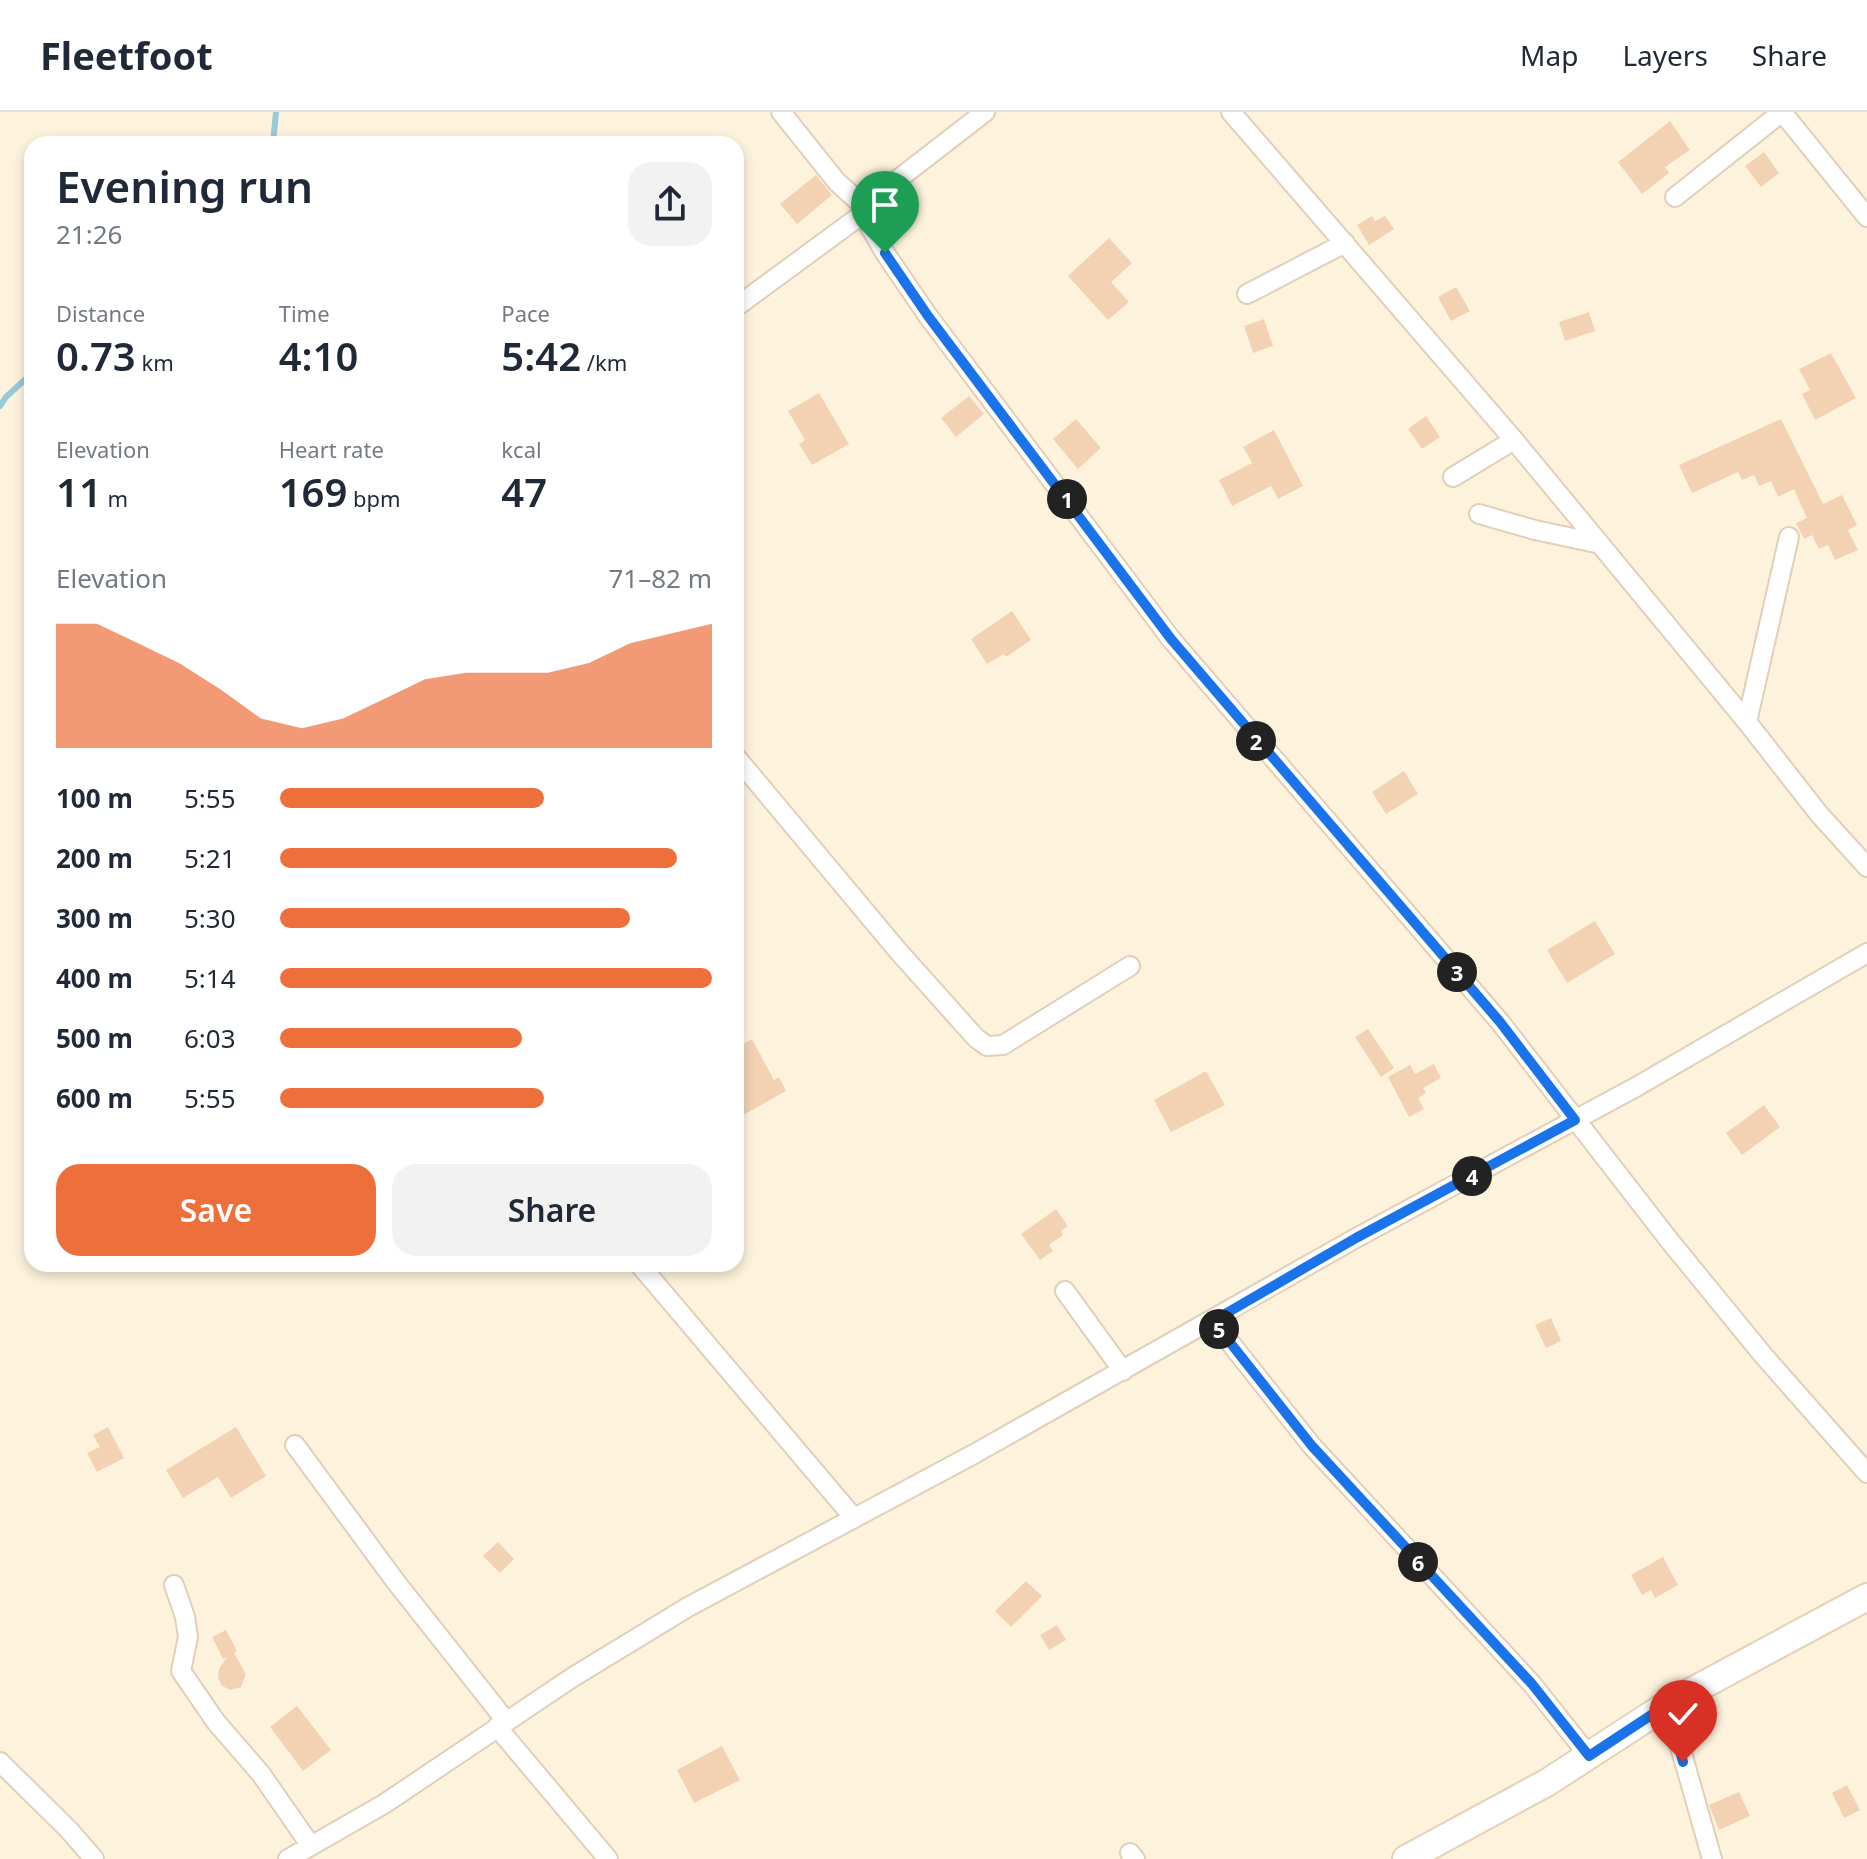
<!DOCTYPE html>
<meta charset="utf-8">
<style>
:root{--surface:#fff;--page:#f2f2f3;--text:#1f2937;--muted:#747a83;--line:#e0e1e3;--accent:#ed703c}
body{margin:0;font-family:"Noto Sans",sans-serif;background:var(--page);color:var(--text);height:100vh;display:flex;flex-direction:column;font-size:30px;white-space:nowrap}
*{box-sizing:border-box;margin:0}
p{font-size:26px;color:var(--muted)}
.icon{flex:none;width:44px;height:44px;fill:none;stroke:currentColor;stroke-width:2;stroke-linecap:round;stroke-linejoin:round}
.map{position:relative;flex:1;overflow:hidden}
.side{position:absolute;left:24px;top:24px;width:720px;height:1136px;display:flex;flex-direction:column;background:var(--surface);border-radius:24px;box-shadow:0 4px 12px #0003}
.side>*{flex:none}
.pin{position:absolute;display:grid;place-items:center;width:68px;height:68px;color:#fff;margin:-82px -34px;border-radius:50% 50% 50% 0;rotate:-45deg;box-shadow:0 0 8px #0007}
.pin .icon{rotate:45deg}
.km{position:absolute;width:40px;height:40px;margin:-20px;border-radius:50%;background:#222;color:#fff;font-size:22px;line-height:40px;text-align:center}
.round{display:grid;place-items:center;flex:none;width:84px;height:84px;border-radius:24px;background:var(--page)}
.head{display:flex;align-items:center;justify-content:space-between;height:136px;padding:0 32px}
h1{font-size:44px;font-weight:600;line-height:60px}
.metrics{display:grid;grid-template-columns:repeat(3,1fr);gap:12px;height:136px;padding:8px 32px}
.metrics div{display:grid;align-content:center}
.metrics b{font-size:40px;font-weight:600}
.metrics small{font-size:22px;font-weight:400}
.metrics p{font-size:22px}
.chart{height:224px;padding:16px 32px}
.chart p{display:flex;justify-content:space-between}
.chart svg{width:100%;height:144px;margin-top:8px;fill:var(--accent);opacity:.7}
.cta{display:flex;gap:16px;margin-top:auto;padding:16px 32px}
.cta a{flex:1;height:92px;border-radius:24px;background:var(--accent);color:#fff;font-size:32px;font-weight:600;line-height:92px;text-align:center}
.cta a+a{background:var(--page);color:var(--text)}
ul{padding:0 32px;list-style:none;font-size:26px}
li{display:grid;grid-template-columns:128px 96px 1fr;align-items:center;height:60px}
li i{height:20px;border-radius:10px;background:var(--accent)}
header{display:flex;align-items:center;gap:48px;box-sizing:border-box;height:112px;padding:0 40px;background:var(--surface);border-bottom:2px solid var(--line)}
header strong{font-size:38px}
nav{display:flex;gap:44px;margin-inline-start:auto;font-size:28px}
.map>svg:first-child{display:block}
</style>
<header>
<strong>Fleetfoot</strong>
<nav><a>Map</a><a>Layers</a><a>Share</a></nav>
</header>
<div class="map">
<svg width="1867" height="1747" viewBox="0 0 1867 1747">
<rect width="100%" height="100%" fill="#fdf3dd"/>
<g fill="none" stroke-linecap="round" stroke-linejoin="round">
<path stroke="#98cad9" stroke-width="6" d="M273,32L276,0
M0,294L6,285L32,261"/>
</g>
<path fill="#f3d2b4" d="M1670,9L1690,38L1665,55L1669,61L1642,82L1618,50Z
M1764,40L1779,61L1761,75L1745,54Z
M816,63L832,83L797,112L780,92Z
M1372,104L1375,109L1385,104L1394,117L1369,133L1357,113Z
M1109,126L1132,151L1111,170L1129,190L1108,208L1068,164Z
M1456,175L1470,199L1451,209L1438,185Z
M1589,200L1595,219L1565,229L1559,210Z
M1264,207L1273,234L1253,241L1244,214Z
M1831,241L1856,286L1815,308L1802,282L1810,278L1799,257Z
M819,281L849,332L812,353L799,332L805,328L788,299Z
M969,284L984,302L956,325L941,306Z
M1426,304L1440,325L1422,337L1408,317Z
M1076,307L1101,336L1078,357L1053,327Z
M1781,307L1823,392L1842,383L1857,413L1848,418L1858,438L1835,448L1828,433L1819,437L1812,423L1804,427L1796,411L1807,406L1794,377L1778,385L1771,369L1759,374L1754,363L1742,368L1738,360L1692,381L1679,353Z
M1274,318L1303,374L1278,387L1271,374L1232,394L1219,368L1252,351L1243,335Z
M1012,499L1031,528L1006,545L1004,542L987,552L971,527Z
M1404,659L1418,682L1386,702L1372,680Z
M1595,809L1615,842L1567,871L1547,838Z
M1368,917L1394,956L1381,965L1355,925Z
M752,927L774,968L779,965L786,979L736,1007V936Z
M1434,952L1441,966L1423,976L1426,981L1418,986L1424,997L1409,1005L1388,965L1410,953L1415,962Z
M1206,959L1225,993L1171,1020L1154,988Z
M1764,993L1780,1015L1742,1043L1726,1021Z
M1056,1097L1068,1114L1061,1119L1063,1123L1049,1133L1053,1139L1040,1148L1021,1122Z
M1551,1206L1561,1229L1546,1236L1535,1213Z
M108,1315L124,1346L97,1360L87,1341L100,1335L93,1323Z
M236,1315L266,1364L231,1386L218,1365L183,1386L166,1358Z
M498,1430L514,1447L500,1461L483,1444Z
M1663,1445L1678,1473L1655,1486L1651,1478L1642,1483L1631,1463Z
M1026,1469L1042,1484L1011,1515L995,1499Z
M1057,1513L1066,1528L1049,1538L1040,1523Z
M226,1518L237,1539L234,1541L246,1562L241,1575L231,1578L222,1574L218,1566L219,1557L227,1545L223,1547L212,1525Z
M297,1594L331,1638L303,1659L270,1615Z
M722,1634L740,1668L694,1691L677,1658Z
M1847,1673L1860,1698L1844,1706L1832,1681Z
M1739,1680L1750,1704L1719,1718L1709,1693Z"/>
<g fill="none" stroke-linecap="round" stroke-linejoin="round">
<defs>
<path id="street" d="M985,0L870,89L868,98L869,113L885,141L928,204L1171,527L1500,910L1669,1128L1763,1243L1867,1361
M1231,0L1514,328L1747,610L1819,702L1867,755
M1782,0L1867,105
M1675,85L1782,0
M1247,182L1345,131
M736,195L868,98L837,70L781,0
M1453,365L1514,328
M1479,402L1535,418L1596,431
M1747,610L1789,425
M736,645L899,840L976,926L987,934L1003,933L1130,854
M639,1152L854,1406
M1065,1179L1123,1259
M1213,1209L1312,1334L1532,1572L1589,1644
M295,1333L396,1470L506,1609
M174,1473L185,1505L188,1525L181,1559L216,1610L261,1662L311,1734
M1668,1592L1712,1747
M497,1615L608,1747
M0,1650L69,1718L94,1747
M1130,1741L1135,1747
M288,1747L384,1692L573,1565L688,1495L974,1342L1356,1126L1636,975L1867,841"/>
<path id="secondary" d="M1406,1747L1548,1670L1668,1592L1867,1485"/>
</defs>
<use href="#street" stroke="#e1cfba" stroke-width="22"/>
<use href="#secondary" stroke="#e6d0b7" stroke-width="30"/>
<use href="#street" stroke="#fff" stroke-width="18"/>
<use href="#secondary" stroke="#fff" stroke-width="26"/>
</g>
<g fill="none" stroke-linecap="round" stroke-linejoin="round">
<defs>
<path id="route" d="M885,141L928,204L1171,527L1500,910L1575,1008L1356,1126L1213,1209L1312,1334L1532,1572L1589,1644L1668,1592L1683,1650"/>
</defs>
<use href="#route" stroke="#fff" stroke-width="16"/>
<use href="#route" stroke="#1a73e8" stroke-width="10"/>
</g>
</svg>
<div class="pin" style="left:885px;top:141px;background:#1e9e55"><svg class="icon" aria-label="arrive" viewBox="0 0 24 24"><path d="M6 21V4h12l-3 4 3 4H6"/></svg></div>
<div class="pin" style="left:1683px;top:1650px;background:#d93025"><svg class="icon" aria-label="check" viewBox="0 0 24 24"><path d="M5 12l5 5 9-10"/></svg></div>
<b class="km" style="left:1067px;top:387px">1</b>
<b class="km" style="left:1256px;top:629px">2</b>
<b class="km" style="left:1457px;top:860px">3</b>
<b class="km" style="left:1472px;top:1064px">4</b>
<b class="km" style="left:1219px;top:1217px">5</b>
<b class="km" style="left:1418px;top:1450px">6</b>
<section class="side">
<div class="head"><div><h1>Evening run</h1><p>21:26</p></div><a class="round"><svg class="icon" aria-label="share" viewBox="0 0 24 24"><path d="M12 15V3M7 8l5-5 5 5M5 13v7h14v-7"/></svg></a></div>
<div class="metrics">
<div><p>Distance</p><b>0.73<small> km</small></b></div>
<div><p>Time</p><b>4:10</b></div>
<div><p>Pace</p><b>5:42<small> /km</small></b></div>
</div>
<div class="metrics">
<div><p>Elevation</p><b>11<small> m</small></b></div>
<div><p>Heart rate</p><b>169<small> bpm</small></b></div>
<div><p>kcal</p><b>47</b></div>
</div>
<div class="chart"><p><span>Elevation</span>71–82 m</p>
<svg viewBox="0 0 160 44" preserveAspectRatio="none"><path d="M0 44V6L10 6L20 12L30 18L40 26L50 35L60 38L70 35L80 29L90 23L100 21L110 21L120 21L130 18L140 12L150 9L160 6V44z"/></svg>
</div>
<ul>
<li><b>100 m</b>5:55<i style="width:61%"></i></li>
<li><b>200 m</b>5:21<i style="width:92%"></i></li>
<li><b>300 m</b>5:30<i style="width:81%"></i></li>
<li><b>400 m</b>5:14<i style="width:100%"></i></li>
<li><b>500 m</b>6:03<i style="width:56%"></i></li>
<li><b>600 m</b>5:55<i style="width:61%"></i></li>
</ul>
<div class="cta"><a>Save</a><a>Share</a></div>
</section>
</div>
